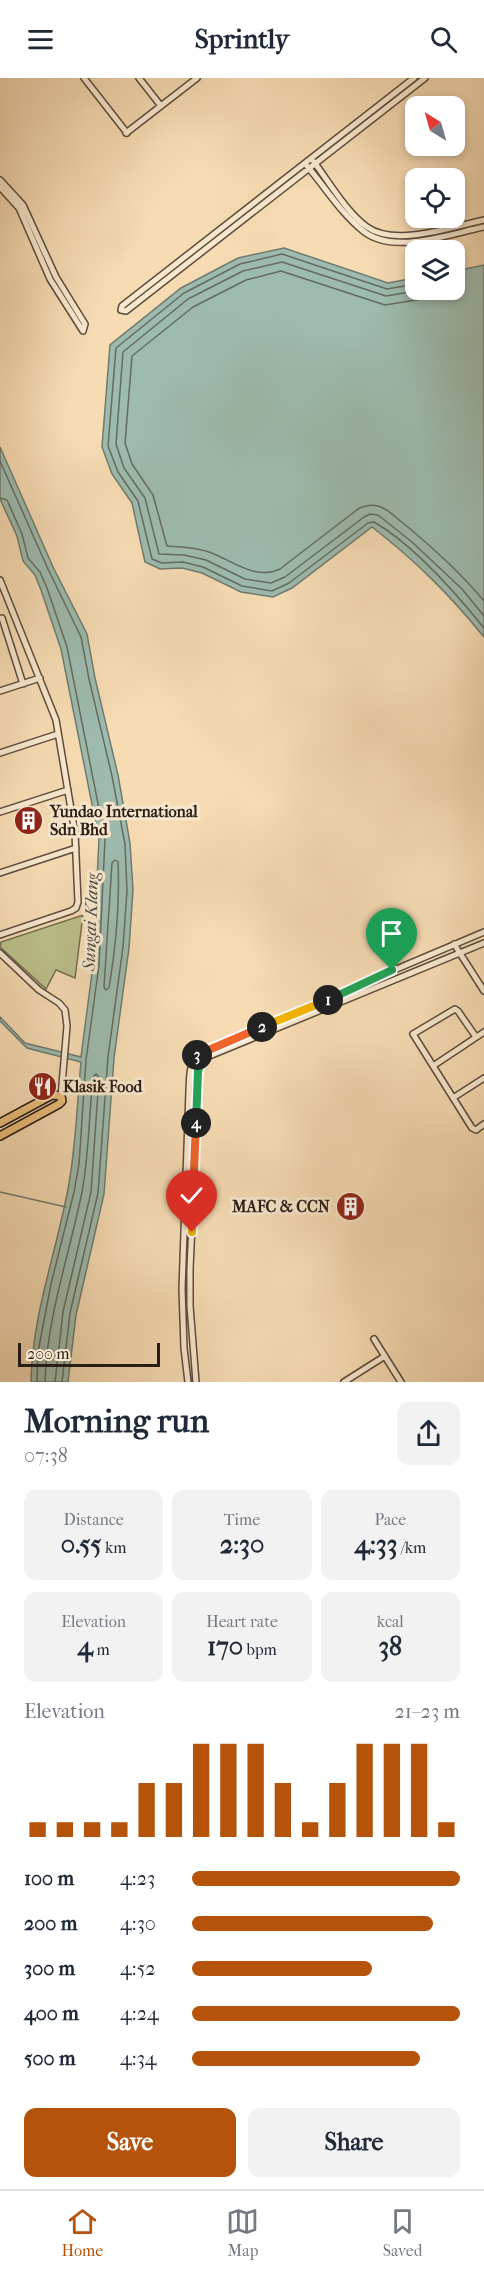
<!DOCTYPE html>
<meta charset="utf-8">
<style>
:root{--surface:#fff;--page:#f2f2f3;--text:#1f2937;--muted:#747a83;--line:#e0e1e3;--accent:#b45309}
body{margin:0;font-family:"IM FELL French Canon",serif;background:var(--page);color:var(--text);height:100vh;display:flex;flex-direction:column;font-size:22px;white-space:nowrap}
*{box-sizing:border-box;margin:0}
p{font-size:20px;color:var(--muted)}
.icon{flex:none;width:33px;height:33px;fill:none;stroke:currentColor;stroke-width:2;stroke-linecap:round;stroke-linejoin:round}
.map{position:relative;height:1304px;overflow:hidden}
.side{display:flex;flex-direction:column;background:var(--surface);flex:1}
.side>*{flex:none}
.needle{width:39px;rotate:323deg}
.controls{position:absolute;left:405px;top:18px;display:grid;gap:12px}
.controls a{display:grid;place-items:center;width:60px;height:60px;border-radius:12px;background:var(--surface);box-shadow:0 3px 9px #0003;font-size:30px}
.scale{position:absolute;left:18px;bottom:15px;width:142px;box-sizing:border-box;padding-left:6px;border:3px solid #2a1c16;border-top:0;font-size:16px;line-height:21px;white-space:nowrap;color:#2a1c16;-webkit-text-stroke:4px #f9e8ce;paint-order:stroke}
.pin{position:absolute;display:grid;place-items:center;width:51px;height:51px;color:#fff;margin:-62px -26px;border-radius:50% 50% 50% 0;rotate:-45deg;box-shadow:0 0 6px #0007}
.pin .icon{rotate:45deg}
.km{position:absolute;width:30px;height:30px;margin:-15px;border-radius:50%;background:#222;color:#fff;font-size:16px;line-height:30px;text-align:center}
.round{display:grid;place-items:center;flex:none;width:63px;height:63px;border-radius:12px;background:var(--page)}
.summary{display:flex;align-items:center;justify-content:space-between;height:102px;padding:0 24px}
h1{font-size:33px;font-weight:800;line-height:45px}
.metrics{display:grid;grid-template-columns:repeat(3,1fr);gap:9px;height:102px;padding:6px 24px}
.metrics div{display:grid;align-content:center;border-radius:12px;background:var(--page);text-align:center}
.metrics b{font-size:26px;font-weight:800}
.metrics small{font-size:16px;font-weight:400}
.metrics p{font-size:16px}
.chart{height:168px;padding:12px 24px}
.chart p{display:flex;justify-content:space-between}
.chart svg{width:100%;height:108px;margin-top:6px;stroke:var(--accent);stroke-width:6}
.primary-button{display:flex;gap:12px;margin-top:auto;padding:12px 24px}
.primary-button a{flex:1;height:69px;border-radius:12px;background:var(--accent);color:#fff;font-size:24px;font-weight:800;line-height:69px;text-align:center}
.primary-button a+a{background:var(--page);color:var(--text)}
ul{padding:0 24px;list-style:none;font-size:20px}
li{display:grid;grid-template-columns:96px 72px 1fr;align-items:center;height:45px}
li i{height:15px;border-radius:8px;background:var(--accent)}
header{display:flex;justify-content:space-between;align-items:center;height:78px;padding:0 24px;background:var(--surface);font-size:27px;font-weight:800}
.dock{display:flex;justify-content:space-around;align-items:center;height:84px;border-top:2px solid var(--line);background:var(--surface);font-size:16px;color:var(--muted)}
.dock a{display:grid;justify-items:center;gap:3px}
.dock .on{color:var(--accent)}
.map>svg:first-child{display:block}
</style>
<header><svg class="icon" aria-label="menu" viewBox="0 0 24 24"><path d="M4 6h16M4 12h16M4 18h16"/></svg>Sprintly<svg class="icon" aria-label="search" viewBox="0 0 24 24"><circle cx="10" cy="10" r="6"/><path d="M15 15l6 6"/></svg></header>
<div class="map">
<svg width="484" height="1304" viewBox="0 0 484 1304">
<rect width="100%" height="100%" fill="#f6dbb3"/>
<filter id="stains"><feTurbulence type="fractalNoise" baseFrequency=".00333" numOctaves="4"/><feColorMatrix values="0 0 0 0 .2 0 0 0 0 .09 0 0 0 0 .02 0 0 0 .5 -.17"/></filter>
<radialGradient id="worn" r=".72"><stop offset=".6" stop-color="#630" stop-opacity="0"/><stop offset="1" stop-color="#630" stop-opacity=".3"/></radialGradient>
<path fill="#bcc08c" stroke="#736e51" stroke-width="1.5" d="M83,837L75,900L56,892L46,911L0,869L1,864Z"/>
<path fill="#9dbbae" stroke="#6f7b71" stroke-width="1.5" d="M284,170L388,205L415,200L416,212H454L455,193L484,187V559C449,516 416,483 372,449L292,510L273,519L241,514L202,495L182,490L160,491L145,484L132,425L112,396L102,369L110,267L181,210L238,180Z
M0,369L53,489L87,556L95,600L118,697L130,765L133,812L129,870L114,980L104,1116L76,1237L68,1304H31C32,1237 56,1176 68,1111C76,1069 77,1026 81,984L27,970L0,943V939L25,965L81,979L93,887L99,761L61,571L41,512L35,497L23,483L17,458L0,421Z"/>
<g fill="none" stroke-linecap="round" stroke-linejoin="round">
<path stroke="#646c62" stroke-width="1.5" d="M416,206L387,211L282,176L240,186L184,215L116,270L108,368L118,394L138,423L152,481L162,485L183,484L203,489L242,508L272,513L289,505L368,445L374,444C414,467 455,514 484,550
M422,212L386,218L282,184L243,193L188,221L123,274L116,366L124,390L145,420L159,476L184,477L206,482L245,501L271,505L285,499L364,439L370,436L378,437L412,464L462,511L484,538
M434,212L422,221L385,227L281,193L246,202L193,229L132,278L125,365L132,386L153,417L167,468C181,469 195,469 209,474C232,482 255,503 280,491L358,431C366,427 373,426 381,429C389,432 396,440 403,445C432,469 461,495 484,523
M0,383L48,491L81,559L89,601L112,698L125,766L127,813L123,869L108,979L98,1115L70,1235L62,1304
M0,420L7,422L22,456L28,480L40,494L47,510L67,569L105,761L99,887L86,982L79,1086L74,1114L51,1206L38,1274L37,1304
M115,782L118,784C120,827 116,868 109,910L106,912L104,909L112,785Z
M45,1304C47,1238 69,1178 82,1114C89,1076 89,1037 93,999L96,996L99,999L91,1114L63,1234L55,1304"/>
<path stroke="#6f7b71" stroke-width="1.5" d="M0,1114L66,1129"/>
<defs>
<path id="minor" d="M84,0L127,55
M139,0L161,28
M414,0L122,228L121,232L126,233L425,0
M126,55L197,0
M314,84C329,104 347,135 367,149C395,169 452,149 484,142
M307,88C325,109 340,134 362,152C392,178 449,156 484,149
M0,102L23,127L56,199L85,246L83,253L50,201L19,130L0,109
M0,502L56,642L75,755L78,824L76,830L71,833L0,857
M2,540L23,606
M0,613L40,600
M0,675L58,656
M0,734L68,712
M0,795L76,770
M454,866L484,913
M0,875L39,912L59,925L65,932L67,948L61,1018
M476,959L458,933L455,931L413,956L472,1050L476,1052L484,1046
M433,988L484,954
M453,1020L484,1000
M374,1261L401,1304
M188,1304L184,1270L182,1211L189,1013C190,997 188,982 203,973L484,854
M196,1304L190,1228V1191L199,987L207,979L484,865
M344,1304L385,1278"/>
<path id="major" d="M0,1045L52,1017L61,1018L62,1023L59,1026L0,1058"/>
</defs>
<use href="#minor" stroke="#5d4c3d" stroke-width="8"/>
<use href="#major" stroke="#2a1c16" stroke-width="10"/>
<use href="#minor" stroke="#f9e8ce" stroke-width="5"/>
<use href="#major" stroke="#ebbe7a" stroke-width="7"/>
</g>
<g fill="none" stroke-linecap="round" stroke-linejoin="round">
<defs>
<path id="split-1" d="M328,922L392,892"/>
<path id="split-2" d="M262,949L328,922"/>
<path id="split-3" d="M197,977L262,949"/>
<path id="split-4" d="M196,1045L198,993L201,985L196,979L197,977"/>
<path id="split-5" d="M193,1115L196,1045"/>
<path id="split-6" d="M192,1154L193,1115"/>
</defs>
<use href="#split-1" stroke="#fff" stroke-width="12"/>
<use href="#split-2" stroke="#fff" stroke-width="12"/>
<use href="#split-3" stroke="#fff" stroke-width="12"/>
<use href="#split-4" stroke="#fff" stroke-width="12"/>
<use href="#split-5" stroke="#fff" stroke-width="12"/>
<use href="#split-6" stroke="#fff" stroke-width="12"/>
<use href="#split-1" stroke="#22a559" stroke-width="8"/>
<use href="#split-2" stroke="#f5b400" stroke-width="8"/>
<use href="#split-3" stroke="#f0652b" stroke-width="8"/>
<use href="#split-4" stroke="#22a559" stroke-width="8"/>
<use href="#split-5" stroke="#f0652b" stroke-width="8"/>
<use href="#split-6" stroke="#f5b400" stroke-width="8"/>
</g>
<defs>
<symbol id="building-disc" viewBox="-11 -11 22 22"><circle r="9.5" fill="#8f2418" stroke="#f9e8ce"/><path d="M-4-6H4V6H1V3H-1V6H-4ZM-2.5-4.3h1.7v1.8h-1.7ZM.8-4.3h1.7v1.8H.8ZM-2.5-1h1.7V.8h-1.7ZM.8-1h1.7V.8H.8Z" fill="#fff"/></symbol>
<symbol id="restaurant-disc" viewBox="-11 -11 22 22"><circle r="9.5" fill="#8f2418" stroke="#f9e8ce"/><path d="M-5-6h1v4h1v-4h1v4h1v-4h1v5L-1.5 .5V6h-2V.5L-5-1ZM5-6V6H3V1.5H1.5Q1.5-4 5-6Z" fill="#fff"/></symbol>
</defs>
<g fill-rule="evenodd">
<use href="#building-disc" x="12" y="726" width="33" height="33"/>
<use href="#restaurant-disc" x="26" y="992" width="33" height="33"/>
<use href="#building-disc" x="334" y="1112" width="33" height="33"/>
</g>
<g text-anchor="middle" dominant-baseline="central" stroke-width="6" stroke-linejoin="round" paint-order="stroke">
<g font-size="16" font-weight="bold" fill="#2a1c16" stroke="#f9e8ce" text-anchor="start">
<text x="50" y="733">Yundao International<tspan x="50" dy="18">Sdn Bhd</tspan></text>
<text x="63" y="1008">Klasik Food</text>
<text x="330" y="1128" text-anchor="end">MAFC &amp; CCN</text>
</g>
<g font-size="18" font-style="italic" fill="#4c4c44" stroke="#f9e8ce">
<text transform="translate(91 844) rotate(-88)">Sungai Klang</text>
</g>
</g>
<rect width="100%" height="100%" filter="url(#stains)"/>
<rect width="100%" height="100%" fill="url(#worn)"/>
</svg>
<div class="controls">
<a><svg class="needle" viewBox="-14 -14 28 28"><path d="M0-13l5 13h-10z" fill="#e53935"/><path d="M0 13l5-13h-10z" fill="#747a83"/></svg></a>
<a><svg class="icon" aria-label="locate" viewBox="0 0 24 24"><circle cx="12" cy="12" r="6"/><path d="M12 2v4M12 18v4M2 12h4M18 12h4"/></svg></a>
<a><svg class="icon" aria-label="layers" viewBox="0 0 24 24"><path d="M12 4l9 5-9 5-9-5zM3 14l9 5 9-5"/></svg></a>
</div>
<div class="scale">200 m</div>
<div class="pin" style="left:392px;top:892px;background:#1e9e55"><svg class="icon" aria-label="arrive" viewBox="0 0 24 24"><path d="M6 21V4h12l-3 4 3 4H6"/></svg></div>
<div class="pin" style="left:192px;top:1154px;background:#d93025"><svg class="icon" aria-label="check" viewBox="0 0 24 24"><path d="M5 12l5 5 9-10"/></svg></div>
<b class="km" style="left:328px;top:922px">1</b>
<b class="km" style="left:262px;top:949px">2</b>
<b class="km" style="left:197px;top:977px">3</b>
<b class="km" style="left:196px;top:1045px">4</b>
</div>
<section class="side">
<div class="summary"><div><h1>Morning run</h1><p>07:38</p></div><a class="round"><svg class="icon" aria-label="share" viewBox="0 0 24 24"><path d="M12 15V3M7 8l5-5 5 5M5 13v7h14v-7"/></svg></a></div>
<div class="metrics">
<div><p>Distance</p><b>0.55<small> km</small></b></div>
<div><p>Time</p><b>2:30</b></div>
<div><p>Pace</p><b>4:33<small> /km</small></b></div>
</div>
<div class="metrics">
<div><p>Elevation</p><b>4<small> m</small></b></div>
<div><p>Heart rate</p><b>170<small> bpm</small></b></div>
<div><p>kcal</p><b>38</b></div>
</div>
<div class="chart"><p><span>Elevation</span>21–23 m</p>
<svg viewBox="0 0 160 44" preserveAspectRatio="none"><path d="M5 44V38M15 44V38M25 44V38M35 44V38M45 44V22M55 44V22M65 44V6M75 44V6M85 44V6M95 44V22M105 44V38M115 44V22M125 44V6M135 44V6M145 44V6M155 44V38"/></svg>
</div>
<ul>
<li><b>100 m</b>4:23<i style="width:100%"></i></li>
<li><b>200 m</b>4:30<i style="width:90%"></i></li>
<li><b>300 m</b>4:52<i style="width:67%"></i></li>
<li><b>400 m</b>4:24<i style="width:100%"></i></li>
<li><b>500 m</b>4:34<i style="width:85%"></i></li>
</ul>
<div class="primary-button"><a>Save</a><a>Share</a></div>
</section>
<nav class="dock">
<a class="on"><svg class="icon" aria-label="home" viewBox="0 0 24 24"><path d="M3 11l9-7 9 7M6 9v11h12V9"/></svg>Home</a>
<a><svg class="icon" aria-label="map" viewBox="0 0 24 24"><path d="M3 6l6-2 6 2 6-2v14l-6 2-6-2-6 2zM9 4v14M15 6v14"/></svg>Map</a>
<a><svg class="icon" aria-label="saved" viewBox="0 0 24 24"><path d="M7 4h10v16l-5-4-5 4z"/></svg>Saved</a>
</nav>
